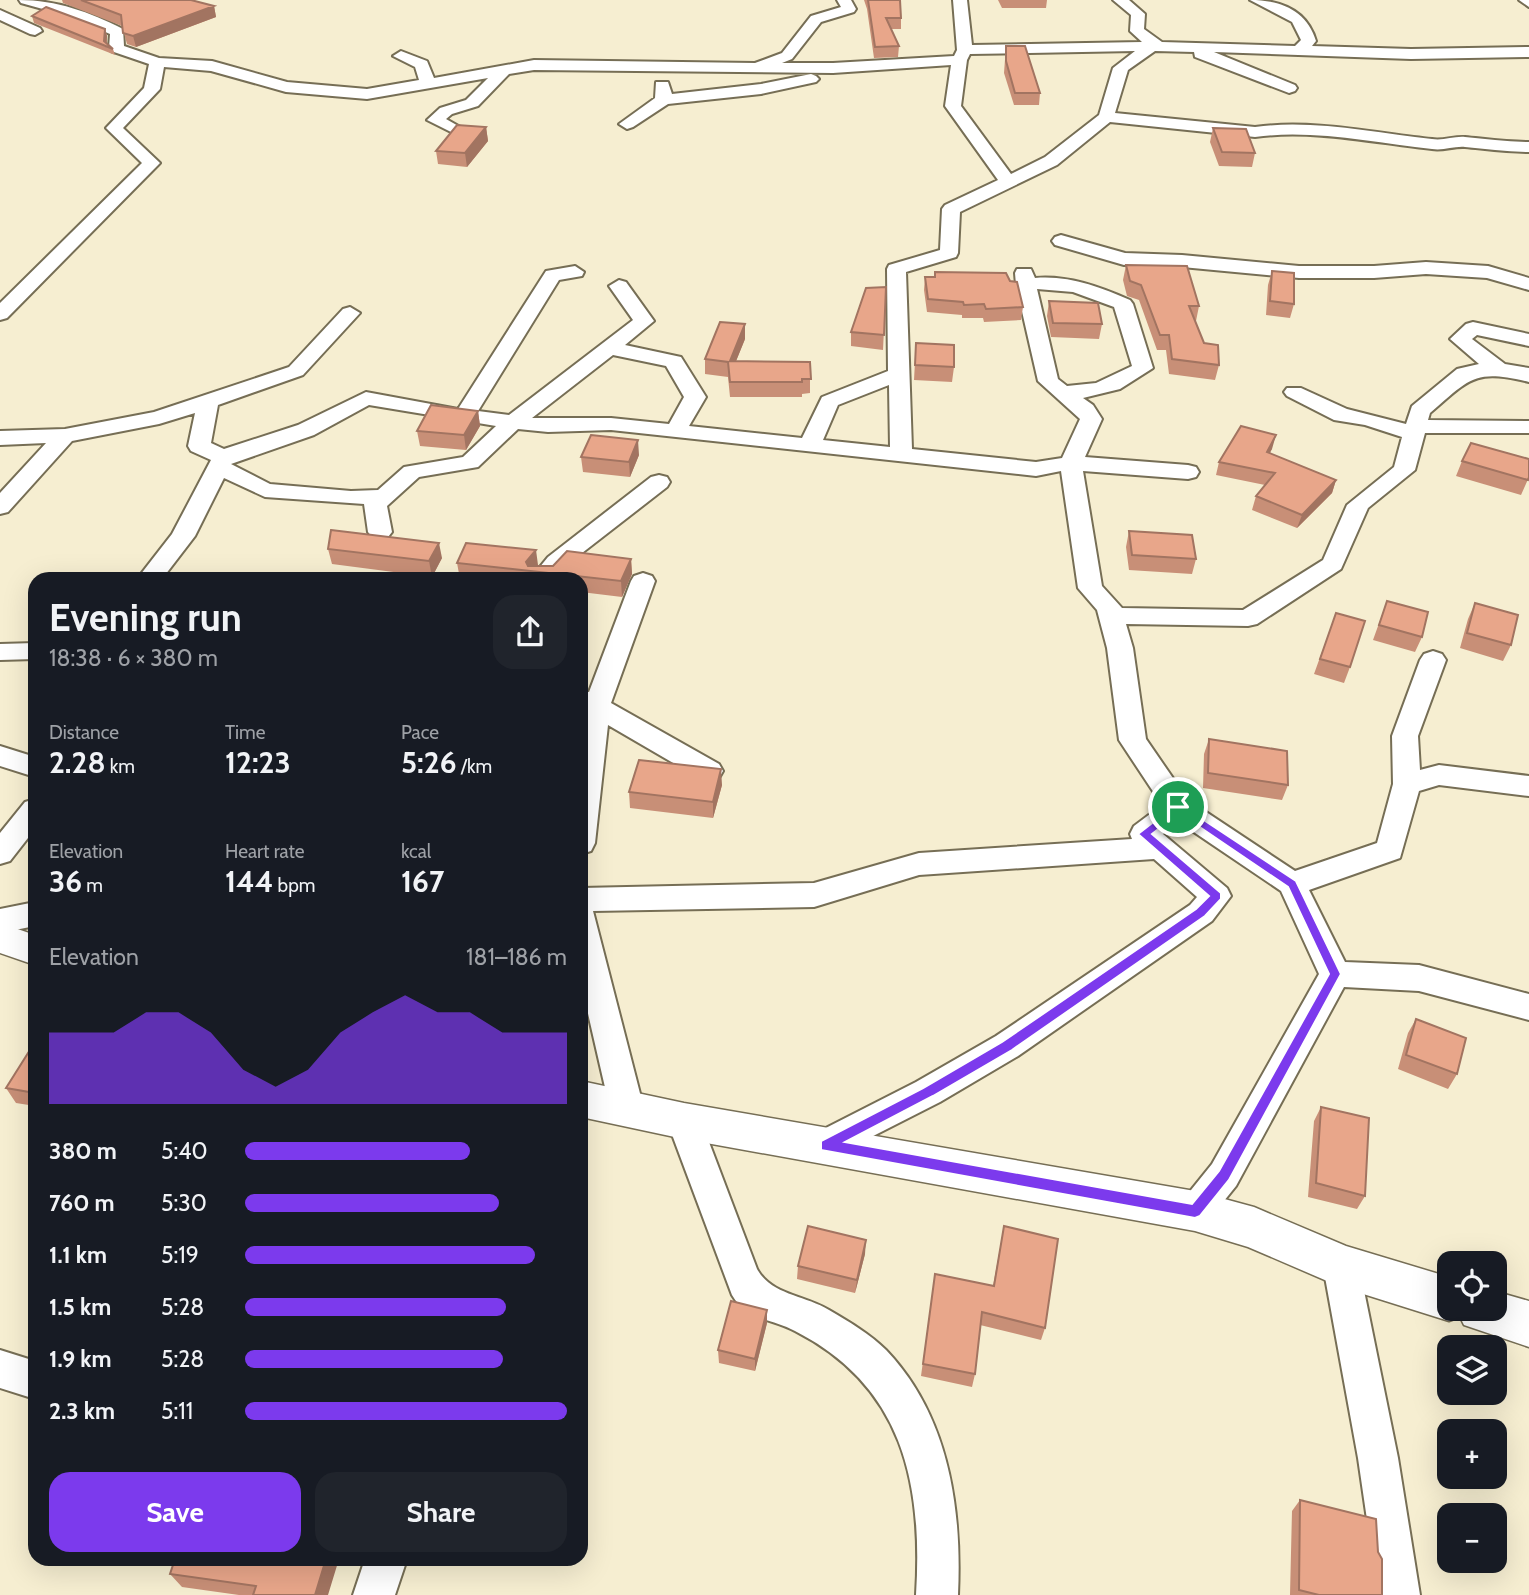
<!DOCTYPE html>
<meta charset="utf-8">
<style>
:root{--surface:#171b24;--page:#20242c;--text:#f1f3f6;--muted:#9ea1a6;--accent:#7c3aed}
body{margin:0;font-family:Cabin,sans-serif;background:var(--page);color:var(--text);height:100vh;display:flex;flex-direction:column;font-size:26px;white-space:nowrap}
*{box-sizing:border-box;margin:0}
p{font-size:23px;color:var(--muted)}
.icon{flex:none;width:38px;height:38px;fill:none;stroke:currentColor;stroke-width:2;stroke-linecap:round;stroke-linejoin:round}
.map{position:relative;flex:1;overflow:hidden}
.side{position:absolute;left:28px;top:572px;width:560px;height:994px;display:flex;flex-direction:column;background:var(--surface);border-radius:21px;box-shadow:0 7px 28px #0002}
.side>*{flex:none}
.controls{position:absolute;left:1437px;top:1251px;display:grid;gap:14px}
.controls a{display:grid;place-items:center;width:70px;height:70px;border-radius:14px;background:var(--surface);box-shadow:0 7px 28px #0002;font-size:35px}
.pin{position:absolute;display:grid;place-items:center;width:60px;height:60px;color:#fff;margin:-30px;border:4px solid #fff;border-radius:50%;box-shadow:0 2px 7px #0007}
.round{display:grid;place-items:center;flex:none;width:74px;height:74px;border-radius:21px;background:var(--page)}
.headline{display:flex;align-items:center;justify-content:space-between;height:119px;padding:0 21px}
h1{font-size:38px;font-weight:700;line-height:52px}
.stats{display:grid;grid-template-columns:repeat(3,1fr);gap:10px;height:119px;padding:7px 21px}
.stats div{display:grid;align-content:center}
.stats b{font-size:30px;font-weight:700}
.stats small{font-size:19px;font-weight:400}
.stats p{font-size:19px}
.chart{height:196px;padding:14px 21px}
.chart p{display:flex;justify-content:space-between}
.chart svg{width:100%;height:126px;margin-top:7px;fill:var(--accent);opacity:.7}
.cta{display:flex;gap:14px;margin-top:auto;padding:14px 21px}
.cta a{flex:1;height:80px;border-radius:21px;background:var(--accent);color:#fff;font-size:28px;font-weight:700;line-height:80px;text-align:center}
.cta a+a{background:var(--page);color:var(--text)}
ul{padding:0 21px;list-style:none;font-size:23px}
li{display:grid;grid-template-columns:112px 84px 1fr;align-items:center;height:52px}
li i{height:18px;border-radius:9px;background:var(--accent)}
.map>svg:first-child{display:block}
</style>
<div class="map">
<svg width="1529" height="1595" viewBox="0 0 1529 1595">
<rect width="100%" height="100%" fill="#f6eed1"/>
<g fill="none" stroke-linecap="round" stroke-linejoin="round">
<defs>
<path id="minor" d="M19,0C57,0 89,12 123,29L124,46L159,58L212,61L287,82L367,89L419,80L415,67L393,56L401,51L427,61L434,78L534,60L755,63L782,53L811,16L841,7L837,0H851L856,9L854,12L821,22L792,59L782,63H833L954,56L957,50L953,0H967L972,45L1142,42L1130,31L1131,15L1113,0H1129L1145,14L1144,29L1162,42L1295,46L1301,40L1292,22L1250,0C1280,0 1307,10 1316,41L1312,46L1411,49L1529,47V57L1411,59L1214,52L1295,85L1297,88L1295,91L1289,93L1195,57L1194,52L1155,51L1128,70L1115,113L1255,127C1313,119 1375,133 1432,139C1443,141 1454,136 1465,137C1486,139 1507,142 1529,142V152C1507,152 1486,149 1465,147C1454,146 1443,151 1432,149C1375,143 1313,129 1255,137L1110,122L1057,165L960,212L958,253L956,257L906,272L912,449L1036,462L1062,458L1080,419L1038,381L1016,285L1015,273L1017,269H1031L1035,278C1068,275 1100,287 1130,300L1133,304L1153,368L1120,389L1083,398L1093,405L1102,419L1085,457L1188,465L1196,467L1199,472L1196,477L1188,479L1083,471L1102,586L1122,608L1243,610L1323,560L1347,505L1394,467L1402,437L1365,425L1334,420L1287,396L1284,392L1287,388H1301L1347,409L1406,424L1412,406L1457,369L1479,364L1450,339L1466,324L1473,322L1529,334V346L1477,335L1472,339L1505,364L1529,368V382C1474,369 1471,378 1430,413L1428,420L1529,421V433H1425L1415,470L1368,508L1341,569L1257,624L1248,626L1126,624L1133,648L1146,739L1188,800L1295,871L1377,843L1393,784L1392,736L1420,660L1424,654L1433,651L1442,654L1446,660L1418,736L1420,770L1439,765L1529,776V796L1439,785L1419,791L1400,858L1309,890L1345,962L1419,965L1529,994V1020L1419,991L1344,987L1236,1186L1207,1222L1195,1227L1183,1222L1177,1211L1183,1200L1212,1164L1319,974L1281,891L1179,822L1163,834L1227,888L1231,896L1212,921L1018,1056L940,1102L826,1160L814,1156L809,1145L814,1134L916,1082L996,1036L1190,905L1197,897L1154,859L919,875L814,907L593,911L644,1109L639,1119L627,1124L615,1119L610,1109L581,983V888L814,883L919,853L1132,839L1130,834L1134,826L1162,805L1119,740L1107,648L1097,610L1078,588L1061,471L1036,476L611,430L548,432L518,429L478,467L419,477L387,506L392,532L388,537H372L368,532L364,504L265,497L224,478L195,536L162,579H137L172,534L211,460L191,451L188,446L195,413L159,424L72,441L8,512L0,514V493L46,443L0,445V431L65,429L154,412L289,367L343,309L350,307L360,313L303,375L218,405L211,443L224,449L298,425L366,392L458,409L546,271L575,266L584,272L582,276L559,280L478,411L509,415L633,320L609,286L619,280L626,282L654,321L625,345L681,357L706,397L689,426L802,438L822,397L888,371L887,269L889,265L940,250L942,209L945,205L998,180L945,106L951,65L833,73L534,70L509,74L478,106L452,114L446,119L469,132L461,137L427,120L440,108L466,100L488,78L367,99L286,92L211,71L164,67L160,89L123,128L160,163L7,318L0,320V303L142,163L106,128L144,88L149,64L111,51L109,48L110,34L68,16L21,3ZM1135,51L1113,68L1099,115L1045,157L1011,174L961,106L967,60L970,54ZM1037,289L1073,292L1114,307L1132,366L1096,383L1067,386L1058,379ZM613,355L666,366L684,397L669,424L611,418H532ZM889,385L890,447L823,440L838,405ZM369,405L496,426L463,457L404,467L378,490L351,491L270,484L231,464L314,435Z
M1519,0H1529V7Z
M0,10L40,28L42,31L35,35L30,34L0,20Z
M811,74L816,76L819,79L816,82L761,94L668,104L633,127L627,129L619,124L655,98L656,82H668L672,94L761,84Z
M1061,235L1125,253L1182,255L1299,266H1374L1426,262L1488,266L1529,278V290L1487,278L1426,274L1374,278H1299L1182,267L1124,265L1055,245L1052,241L1055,237Z
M659,475L667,477L670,482L667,487L564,567L555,579H530L548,557L651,477Z
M643,573L652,576L655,581L611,703L719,764L723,771L719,778L709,781L699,778L608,725L595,843L591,851L581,854L583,711L581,691L589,692L631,581L634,576Z
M35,643V659L0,660V644Z
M0,746L35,757V777L0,766Z
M35,799V829L10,861L0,864V833L25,802Z
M35,902V926L0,933V909Z
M684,1106L696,1111L701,1121L757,1269C771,1295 804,1295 829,1310C848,1321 870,1334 886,1350C949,1416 962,1508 958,1595H916C923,1483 903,1386 795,1331C772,1318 747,1321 732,1295L667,1121L672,1111Z
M1341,1249L1354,1254L1359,1266L1398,1458L1420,1595H1378L1358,1458L1323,1266L1328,1254Z
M0,1350L35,1361V1399L0,1388Z
M365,1559H407L395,1595H353Z"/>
<path id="tertiary" d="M0,923L35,935V965L0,953Z
M581,1081L684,1103L1195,1191L1254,1207L1346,1246L1449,1277V1309H1494V1291L1529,1301V1347L1464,1325L1460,1317L1449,1321L1341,1287L1248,1247L1195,1231L684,1139L581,1117Z"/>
</defs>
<use href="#minor" stroke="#766e55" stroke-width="4"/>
<use href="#tertiary" stroke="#766e55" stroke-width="3"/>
<use href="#minor" fill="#fff" fill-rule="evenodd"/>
<use href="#tertiary" fill="#fff" fill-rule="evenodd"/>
</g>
<path fill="#c88f77" d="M62,0H191L214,6L216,17L136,47L127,44L122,26L63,3Z
M864,0H900L901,18V29H891L899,46L898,57L874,58L867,9Z
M998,0H1047L1046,8H1002Z
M32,16L105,29L107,36V43L113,49L115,55L34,23Z
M1006,46L1040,93L1039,105H1014L1004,73Z
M486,127L488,141L467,167L438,164L436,151Z
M1213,128L1255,153L1252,167L1219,166L1210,142Z
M1126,265L1199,306L1196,321H1195L1204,343L1219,365L1215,380L1169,374L1166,350H1157L1139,300L1127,296L1123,280Z
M1272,271L1294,304L1290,318L1266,315L1268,285Z
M935,272L1010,281L1023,307L1021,320L984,322L983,318H962V315L927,312L924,290L925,277H934Z
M886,287L883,350L851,346V332Z
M1049,301L1102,324L1099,339L1051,337L1047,316Z
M745,339L736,361L810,362V393L802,394V397H730L728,377L705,374V359Z
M916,343L954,367L952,382L914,380Z
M478,411L480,426L466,450L420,446L417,431Z
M1272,449L1269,453L1336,480L1332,493L1297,528L1252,510L1256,496L1265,485L1216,475L1219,462Z
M639,455L630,477L583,472L581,457Z
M1462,461L1529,477L1521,495L1456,476Z
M1129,531L1196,559L1192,574L1129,570L1126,547Z
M328,549L442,558L432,577L332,564Z
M631,559L632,574L622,597L581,592V579H460L457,563L553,566Z
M1387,601L1422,637L1415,652L1373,640Z
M1475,603L1511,645L1503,661L1460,648L1468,619Z
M1336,613L1350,667L1344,683L1314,674Z
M1209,739L1288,785L1282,800L1203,788L1204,754Z
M722,785L713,818L630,808L629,792Z
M1416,1019L1457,1074L1448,1089L1398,1069L1408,1033Z
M35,1042V1106L16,1103L6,1088Z
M1321,1107L1365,1196L1357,1209L1308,1197L1314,1121Z
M1004,1226L1045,1328L1041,1340L980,1325L975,1374L972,1387L921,1376L935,1274L993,1286Z
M865,1254L855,1293L797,1279L798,1266Z
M767,1323L755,1371L719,1363L718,1350Z
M1300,1500L1382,1595H1290L1292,1511Z
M170,1574L328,1595H239L182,1587Z"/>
<path fill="#a27461" d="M214,6L216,17L136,47L133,36Z
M105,29L107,36L106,48L104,41Z
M486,127L488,141L467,167L465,153Z
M745,324V339L730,376V361Z
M478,411L480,426L466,450L464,435Z
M1276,435L1272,449L1263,466L1267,452Z
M638,440L639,455L630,477L629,462Z
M1336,480L1332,493L1297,528L1302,515Z
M439,543L442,558L432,577L429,561Z
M536,550L538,565L533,571H527L526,562Z
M631,559L632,574L622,597L621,581Z
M721,769L722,785L713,818V802Z
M866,1240L865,1254L855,1293L857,1280Z
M767,1310V1323L755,1371V1359Z
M326,1559H339L328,1595H315Z"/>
<path fill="#e8a68a" stroke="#a27461" stroke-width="2" d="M81,0H191L214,6L133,36L123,33L121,15Z
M868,0H900L901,18H886L899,46L875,47Z
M46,7L105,29L104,41L113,49L32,16Z
M1006,46H1025L1040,93H1015L1006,61Z
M457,125L486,127L465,153L436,151Z
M1213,128L1246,129L1255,153L1222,152Z
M1126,265L1187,266L1199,306H1189L1204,343L1218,345L1219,365L1172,359L1169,335H1160L1141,285L1130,281Z
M1272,271L1294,273V304L1270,301Z
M935,272L1006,273L1010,281L1017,282L1023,307L986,309L984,304L964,305L963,302L928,299L925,277H935Z
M886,287L884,335L851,332L866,288Z
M1049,301L1098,303L1102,324L1053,323Z
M720,322L745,324L730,361L810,362L811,379H802V382H730L728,362L705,359Z
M916,343L954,345V367L915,365Z
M431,405L478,411L464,435L417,431Z
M1241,426L1276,435L1267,452L1336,480L1302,515L1256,496L1275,473L1219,462Z
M591,435L638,440L629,462L581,457Z
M1471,443L1529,459V477L1528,480L1462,461Z
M331,530L439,543L429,561L328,549Z
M1129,531L1192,535L1196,559L1132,555Z
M466,543L536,550L526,562L528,566H553L567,551L631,559L621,581L457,563Z
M1387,601L1428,612L1422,637L1379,625Z
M1475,603L1518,615L1511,645L1467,633Z
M1336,613L1365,621L1350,667L1320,659Z
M1209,739L1287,751L1288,785L1208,773Z
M639,760L721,769L713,802L629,792Z
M1416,1019L1466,1038L1457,1074L1406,1055Z
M35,1042V1093L6,1088Z
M1321,1107L1369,1118L1365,1196L1316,1183Z
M808,1226L866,1240L857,1280L798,1266Z
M1004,1226L1058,1239L1045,1328L982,1312L975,1374L923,1364L935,1274L994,1286Z
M731,1301L767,1310L755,1359L718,1350Z
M1300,1500L1376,1519L1378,1552L1382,1559V1595H1319L1299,1590Z
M175,1559H326L315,1595H253L256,1586L170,1574Z"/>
<path fill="#7c3aed" stroke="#fff" stroke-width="2" fill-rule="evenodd" d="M1178,803L1296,881L1341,974L1229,1180L1200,1216L1195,1218L821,1150V1141L923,1088L1002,1042L1196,909L1209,896L1138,834ZM1179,813L1288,887L1329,974L1219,1171L1192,1204L845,1142L933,1096L1012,1050L1205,916L1221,899V893L1152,834Z"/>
</svg>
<div class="controls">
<a><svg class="icon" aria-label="locate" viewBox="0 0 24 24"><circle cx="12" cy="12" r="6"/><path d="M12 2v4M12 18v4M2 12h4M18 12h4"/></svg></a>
<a><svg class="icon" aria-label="layers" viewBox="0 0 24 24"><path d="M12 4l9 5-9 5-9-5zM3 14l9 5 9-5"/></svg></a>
<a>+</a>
<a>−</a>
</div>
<div class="pin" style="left:1178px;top:807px;background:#1e9e55"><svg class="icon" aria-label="arrive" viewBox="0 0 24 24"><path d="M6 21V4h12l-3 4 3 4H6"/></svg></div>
<section class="side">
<div class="headline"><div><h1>Evening run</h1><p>18:38 · 6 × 380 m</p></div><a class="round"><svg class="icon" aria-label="share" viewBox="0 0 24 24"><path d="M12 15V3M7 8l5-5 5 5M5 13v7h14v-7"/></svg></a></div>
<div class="stats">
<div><p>Distance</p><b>2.28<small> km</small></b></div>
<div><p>Time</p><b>12:23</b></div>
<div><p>Pace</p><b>5:26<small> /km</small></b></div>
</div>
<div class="stats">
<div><p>Elevation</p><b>36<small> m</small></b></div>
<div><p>Heart rate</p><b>144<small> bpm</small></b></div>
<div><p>kcal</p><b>167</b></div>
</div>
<div class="chart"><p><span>Elevation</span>181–186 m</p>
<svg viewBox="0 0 160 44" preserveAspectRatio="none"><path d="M0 44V19L10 19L20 19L30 12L40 12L50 19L60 32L70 38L80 32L90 19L100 12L110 6L120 12L130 12L140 19L150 19L160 19V44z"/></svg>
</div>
<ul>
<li><b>380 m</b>5:40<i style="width:70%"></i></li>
<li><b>760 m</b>5:30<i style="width:79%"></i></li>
<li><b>1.1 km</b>5:19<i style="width:90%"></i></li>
<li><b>1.5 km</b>5:28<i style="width:81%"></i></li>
<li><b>1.9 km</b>5:28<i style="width:80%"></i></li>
<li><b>2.3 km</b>5:11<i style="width:100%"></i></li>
</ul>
<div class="cta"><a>Save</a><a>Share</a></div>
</section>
</div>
